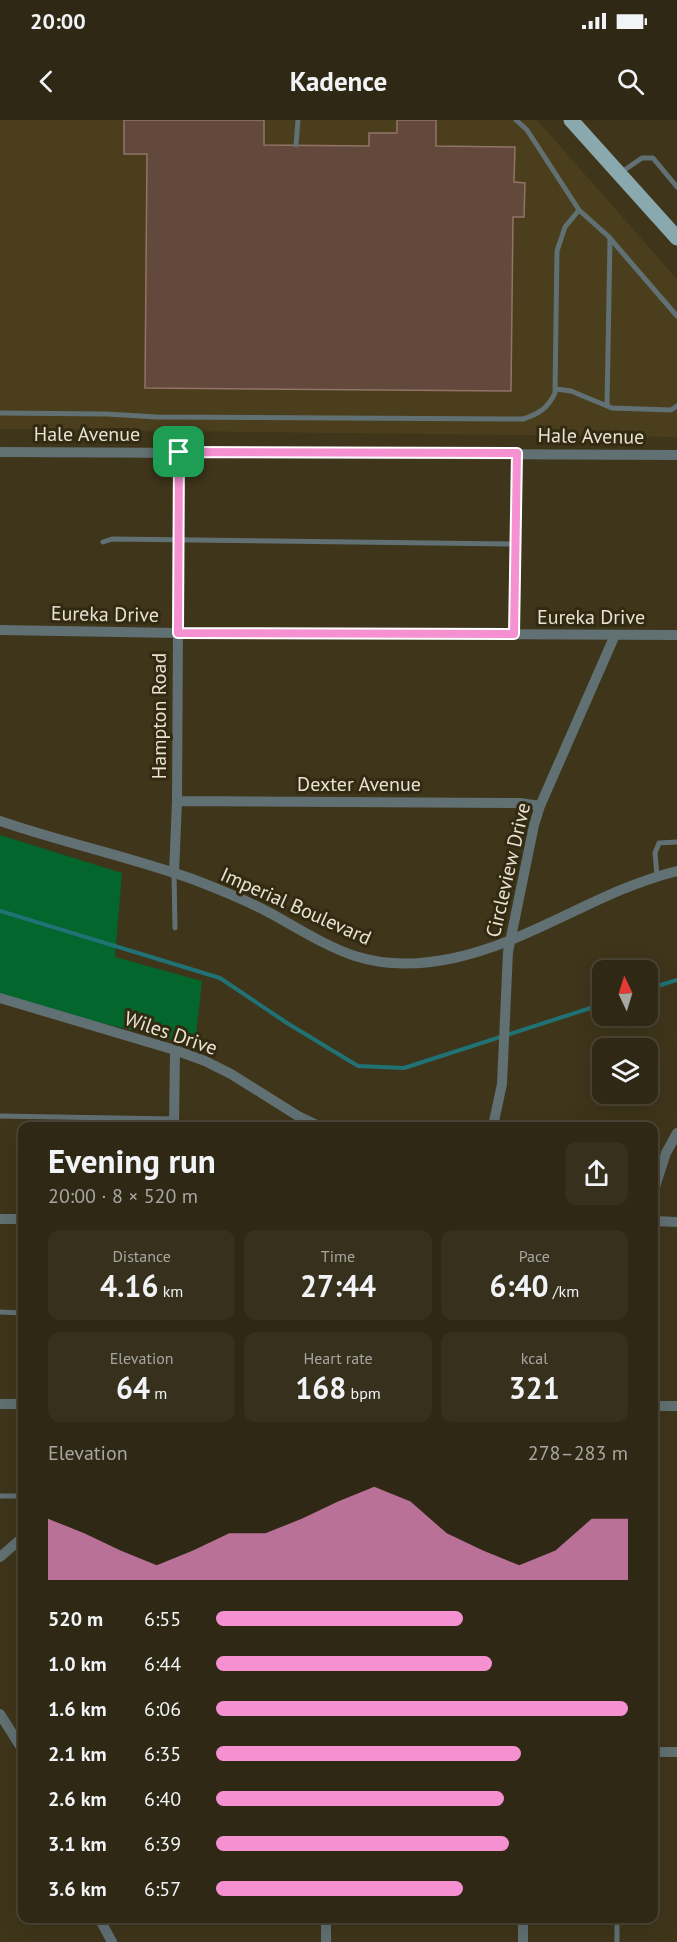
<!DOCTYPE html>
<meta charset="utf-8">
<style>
:root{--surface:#2e2814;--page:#36301d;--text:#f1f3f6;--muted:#a7a6a0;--line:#494434;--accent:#f590d1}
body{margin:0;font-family:"PT Sans",sans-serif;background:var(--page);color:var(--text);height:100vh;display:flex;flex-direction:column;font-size:22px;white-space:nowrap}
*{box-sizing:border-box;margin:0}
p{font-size:20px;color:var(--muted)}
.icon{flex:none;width:33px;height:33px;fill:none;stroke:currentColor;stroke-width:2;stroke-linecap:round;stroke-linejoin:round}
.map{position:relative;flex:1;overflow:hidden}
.drawer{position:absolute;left:18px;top:1002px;width:640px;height:801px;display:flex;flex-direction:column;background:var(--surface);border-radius:12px;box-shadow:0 6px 24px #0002,0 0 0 2px var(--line)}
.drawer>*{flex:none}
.needle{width:39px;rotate:356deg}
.controls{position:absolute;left:592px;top:840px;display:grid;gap:12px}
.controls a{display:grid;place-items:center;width:66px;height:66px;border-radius:12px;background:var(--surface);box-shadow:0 6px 24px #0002,0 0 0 2px var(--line);font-size:30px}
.pin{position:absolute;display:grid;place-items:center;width:51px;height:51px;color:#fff;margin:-26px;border-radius:12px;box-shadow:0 3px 9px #0006}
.round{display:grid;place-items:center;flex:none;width:63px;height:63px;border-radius:12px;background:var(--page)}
.overview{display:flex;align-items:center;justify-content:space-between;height:102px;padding:0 30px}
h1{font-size:33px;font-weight:800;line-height:45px}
.figures{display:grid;grid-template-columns:repeat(3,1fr);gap:9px;height:102px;padding:6px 30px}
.figures div{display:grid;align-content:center;border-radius:12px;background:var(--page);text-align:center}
.figures b{font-size:30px;font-weight:800}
.figures small{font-size:16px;font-weight:400}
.figures p{font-size:16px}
.chart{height:168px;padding:12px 30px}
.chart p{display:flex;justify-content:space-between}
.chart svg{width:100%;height:108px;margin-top:6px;fill:var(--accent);opacity:.7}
ul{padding:0 30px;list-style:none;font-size:20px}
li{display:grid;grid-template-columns:96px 72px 1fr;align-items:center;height:45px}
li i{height:15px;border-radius:8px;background:var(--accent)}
.status{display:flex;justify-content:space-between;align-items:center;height:42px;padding:0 30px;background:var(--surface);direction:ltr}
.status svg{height:16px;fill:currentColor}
header{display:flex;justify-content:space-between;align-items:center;height:78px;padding:0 30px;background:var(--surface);font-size:27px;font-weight:800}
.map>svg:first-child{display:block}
</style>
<div class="status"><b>20:00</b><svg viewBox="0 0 49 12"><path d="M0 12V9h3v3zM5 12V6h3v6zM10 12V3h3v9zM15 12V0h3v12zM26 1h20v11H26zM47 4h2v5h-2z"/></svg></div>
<header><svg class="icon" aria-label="back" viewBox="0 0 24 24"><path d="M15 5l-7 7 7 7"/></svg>Kadence<svg class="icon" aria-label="search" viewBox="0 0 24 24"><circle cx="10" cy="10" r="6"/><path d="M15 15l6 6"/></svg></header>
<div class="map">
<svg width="677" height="1822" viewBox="0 0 677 1822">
<rect width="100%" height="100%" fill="#3e351b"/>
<path fill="#4a3e1d" d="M0,0H537L677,159V317L0,309Z"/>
<path fill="#02662d" d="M0,715L122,753L115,837L202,861L195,925L0,879Z"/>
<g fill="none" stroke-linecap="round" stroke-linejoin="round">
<path stroke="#217275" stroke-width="4" d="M0,791L220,858L287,903L358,946L404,948L603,884
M648,869L677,860"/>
</g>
<path fill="#63483c" stroke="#927467" stroke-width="1.5" d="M124,0H264V25L369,26V13H397V0H436V26L515,27L514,62L525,63L524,97H513L511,271L145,268L147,34H124Z"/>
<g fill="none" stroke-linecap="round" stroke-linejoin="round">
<path stroke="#617073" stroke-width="5" d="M296,25L298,0
M620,53L642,38H653L677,67
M579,90L608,116L677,196
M556,269L571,271L612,288L671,290L677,286
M607,286L610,119
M0,293L106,294L157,297L523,299C539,294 548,288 555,273L557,131L565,107L579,90L527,10L516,0
M103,422L112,419L516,424
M174,753L175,808
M657,756L655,733L659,723L677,722
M0,996L174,999
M0,1192L22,1193
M0,1376H22
M617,1798V1822"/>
<path stroke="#617073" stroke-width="10" d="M0,332L677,335
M0,510L178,513L677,515
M514,514L517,333
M177,681L520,683L540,686
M0,701C64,723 131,737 195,760C221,770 246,780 270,793C298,808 325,826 355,836C386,846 422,845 454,838C533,821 599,770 677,751
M174,753L177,681L179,332
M0,878L175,930L205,941L231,954L298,996L319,1006
M174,1006L175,930
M493,1006L502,964L508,832L534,705L540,686L615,515
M654,1070L666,1033L677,1013
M0,1099H22
M654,1101L677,1102
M0,1284H22
M654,1286H677
M0,1437L22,1418
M0,1594L22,1629
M654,1632H677
M99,1798L112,1822
M326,1798V1822
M523,1798V1822"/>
<path stroke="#89a9af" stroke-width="15" d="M571,0L677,118"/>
</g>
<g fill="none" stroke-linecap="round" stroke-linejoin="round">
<defs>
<path id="route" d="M179,332L517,333L514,514L178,513Z"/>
</defs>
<use href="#route" stroke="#fff" stroke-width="12"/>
<use href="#route" stroke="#f590d1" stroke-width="8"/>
</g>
<g text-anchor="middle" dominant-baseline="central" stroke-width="6" stroke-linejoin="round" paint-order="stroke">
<g font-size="20" fill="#e7e2d3" stroke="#332b11">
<text x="87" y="314">Hale Avenue</text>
<text transform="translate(591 316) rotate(1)">Hale Avenue</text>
<text transform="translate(105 494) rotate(1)">Eureka Drive</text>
<text x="591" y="497">Eureka Drive</text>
<text transform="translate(159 596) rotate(-90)">Hampton Road</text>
<text x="359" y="664">Dexter Avenue</text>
<text transform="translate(508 750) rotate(-77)">Circleview Drive</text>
<text transform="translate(296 786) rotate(24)">Imperial Boulevard</text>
<text transform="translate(171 913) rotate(19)">Wiles Drive</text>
</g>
</g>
</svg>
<div class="controls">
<a><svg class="needle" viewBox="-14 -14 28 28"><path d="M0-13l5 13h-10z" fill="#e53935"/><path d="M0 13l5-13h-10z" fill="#a7a6a0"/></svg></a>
<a><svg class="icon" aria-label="layers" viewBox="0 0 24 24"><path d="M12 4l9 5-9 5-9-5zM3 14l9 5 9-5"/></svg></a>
</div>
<div class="pin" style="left:179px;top:332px;background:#1e9e55"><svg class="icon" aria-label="arrive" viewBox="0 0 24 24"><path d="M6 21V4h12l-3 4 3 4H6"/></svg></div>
<section class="drawer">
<div class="overview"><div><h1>Evening run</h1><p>20:00 · 8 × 520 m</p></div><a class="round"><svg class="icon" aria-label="share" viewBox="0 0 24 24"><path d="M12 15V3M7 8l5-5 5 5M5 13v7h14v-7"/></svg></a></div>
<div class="figures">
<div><p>Distance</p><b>4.16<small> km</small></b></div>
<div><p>Time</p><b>27:44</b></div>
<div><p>Pace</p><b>6:40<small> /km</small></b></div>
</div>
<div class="figures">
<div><p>Elevation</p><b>64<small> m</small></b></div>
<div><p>Heart rate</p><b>168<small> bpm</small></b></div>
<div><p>kcal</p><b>321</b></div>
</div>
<div class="chart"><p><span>Elevation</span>278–283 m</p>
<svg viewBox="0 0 160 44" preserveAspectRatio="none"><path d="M0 44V19L10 25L20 32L30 38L40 32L50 25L60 25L70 19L80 12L90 6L100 12L110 25L120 32L130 38L140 32L150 19L160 19V44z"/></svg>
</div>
<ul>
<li><b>520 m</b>6:55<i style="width:60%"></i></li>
<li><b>1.0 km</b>6:44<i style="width:67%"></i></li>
<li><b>1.6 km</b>6:06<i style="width:100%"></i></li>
<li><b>2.1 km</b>6:35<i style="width:74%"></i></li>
<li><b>2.6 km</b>6:40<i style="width:70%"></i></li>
<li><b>3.1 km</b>6:39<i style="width:71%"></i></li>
<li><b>3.6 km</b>6:57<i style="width:60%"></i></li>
</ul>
</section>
</div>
